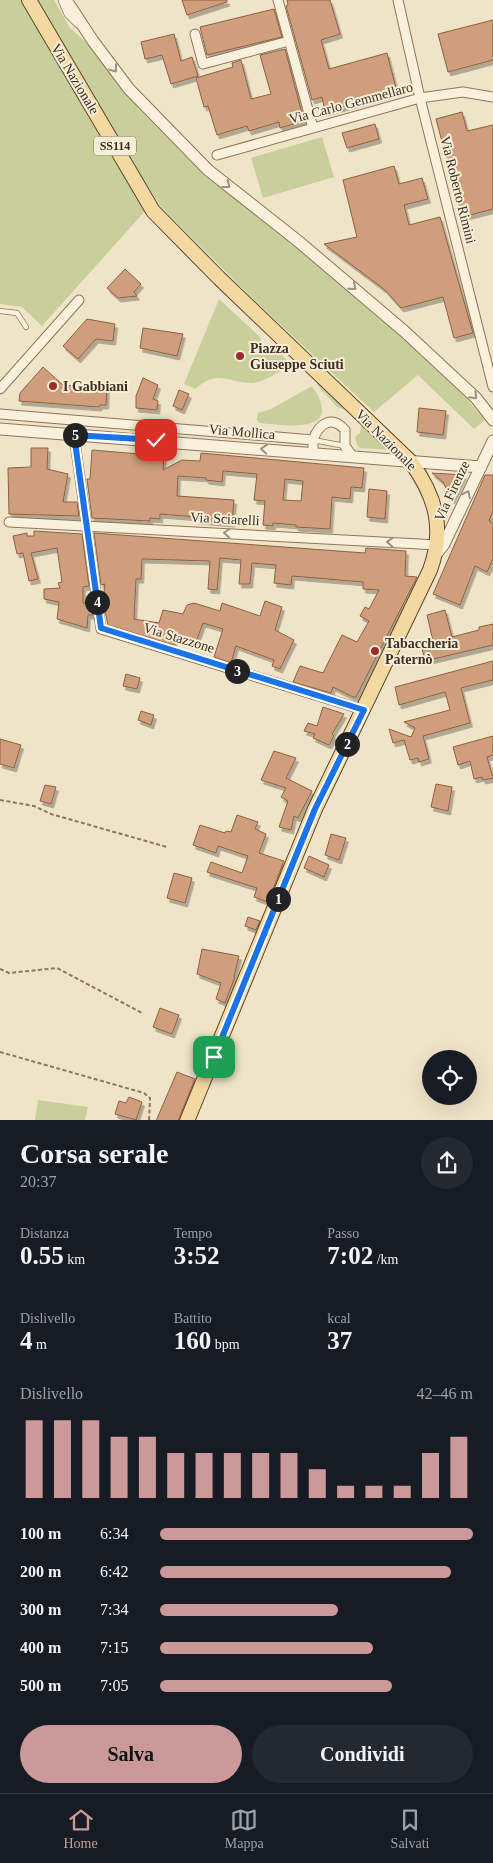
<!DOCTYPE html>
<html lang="it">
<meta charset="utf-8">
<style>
:root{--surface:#171b24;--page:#242831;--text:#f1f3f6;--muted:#9ea1a6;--line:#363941;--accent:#cc999b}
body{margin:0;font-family:Georgia,serif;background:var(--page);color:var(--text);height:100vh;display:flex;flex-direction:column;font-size:19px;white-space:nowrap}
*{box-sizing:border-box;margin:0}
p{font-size:16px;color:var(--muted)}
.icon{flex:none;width:28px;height:28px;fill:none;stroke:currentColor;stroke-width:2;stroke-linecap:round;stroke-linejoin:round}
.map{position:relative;height:1120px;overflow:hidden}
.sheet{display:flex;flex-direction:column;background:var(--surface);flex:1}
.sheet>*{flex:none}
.tools{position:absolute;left:422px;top:1050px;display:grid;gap:10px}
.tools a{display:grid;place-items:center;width:55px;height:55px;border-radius:50%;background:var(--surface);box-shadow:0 5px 20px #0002;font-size:25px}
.pin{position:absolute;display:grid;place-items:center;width:42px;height:42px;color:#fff;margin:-21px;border-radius:10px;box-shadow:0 2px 8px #0006}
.km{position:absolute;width:25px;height:25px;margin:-12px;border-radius:50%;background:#222;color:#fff;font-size:14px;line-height:25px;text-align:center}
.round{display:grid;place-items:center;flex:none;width:52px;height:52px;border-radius:26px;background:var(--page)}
.headline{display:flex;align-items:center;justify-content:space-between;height:85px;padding:0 20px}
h1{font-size:28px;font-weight:700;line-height:38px}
.metrics{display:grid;grid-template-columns:repeat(3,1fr);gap:8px;height:85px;padding:5px 20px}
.metrics div{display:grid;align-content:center}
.metrics b{font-size:25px;font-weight:700}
.metrics small{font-size:14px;font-weight:400}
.metrics p{font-size:14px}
.chart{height:140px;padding:10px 20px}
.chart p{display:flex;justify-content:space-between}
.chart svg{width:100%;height:90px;margin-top:5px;stroke:var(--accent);stroke-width:6}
.cta{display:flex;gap:10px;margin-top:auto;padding:10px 20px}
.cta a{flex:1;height:58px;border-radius:30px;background:var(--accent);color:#111;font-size:20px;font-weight:700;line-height:58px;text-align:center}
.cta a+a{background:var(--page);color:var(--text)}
ul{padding:0 20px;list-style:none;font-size:16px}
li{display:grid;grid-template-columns:80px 60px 1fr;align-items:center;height:38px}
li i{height:12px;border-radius:6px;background:var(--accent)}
.dock{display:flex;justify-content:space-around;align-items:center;height:70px;border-top:1px solid var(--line);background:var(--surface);font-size:14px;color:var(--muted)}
.dock a{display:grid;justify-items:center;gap:2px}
.dock .current{color:var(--accent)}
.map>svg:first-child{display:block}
</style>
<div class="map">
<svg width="493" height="1121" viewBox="0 0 493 1121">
<defs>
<filter id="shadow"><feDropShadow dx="2.5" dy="4" stdDeviation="0" flood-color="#0004"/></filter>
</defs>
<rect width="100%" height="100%" fill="#f0e4c8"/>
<path fill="#c9cf9b" d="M0,0H21L110,154L146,210L42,326L22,307L0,304Z
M37,0H54L70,28L92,47L139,109L206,177L295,245L449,378L485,420L474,429L418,375L374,412L254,300L162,208L133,164Z
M322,137L334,177L263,198L251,158Z
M219,299L261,338V348L264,352L278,350L291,365C279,371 264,383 251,383C226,382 218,369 195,389L184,384Z
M317,379L352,412L337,407L317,385Z
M312,386C345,434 289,426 259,423L257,420L258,413L271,409Z
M362,421L391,450L360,448L357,445L355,437L360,433Z
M38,1100L88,1107L85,1120H35Z"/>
<path fill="#cf9f7d" stroke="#8d5f41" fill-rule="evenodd" filter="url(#shadow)" d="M182,0H227V2L187,15Z
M287,0H330L340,34L321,40L329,69L387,53L397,92L325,112L322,97L312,100L286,6L288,5Z
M274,9L282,37L207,55L200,27Z
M493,20V60L448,72L438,34Z
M174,34L181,61L192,57L198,76L171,84L162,55L145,59L141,42Z
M285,49L304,121L280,128L279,122L249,131L247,126L217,135L208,106L204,107L196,78L233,67L232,63L241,60L251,99L271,94L260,55Z
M462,112L467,131L493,125V209L462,217L436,119Z
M375,124L379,139L347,148L342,133Z
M394,166L399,184L422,178L428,199L404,205L409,225L440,217L473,333L454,338L443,297L401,308L385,290L324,244L357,237L343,180Z
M125,269L141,284L134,292L137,296L118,298L107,288Z
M87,319L115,324L113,341L96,339L78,359L63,346Z
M143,328L183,334L177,356L140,348Z
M43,367L63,385L92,387V383L107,384L106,405H100L99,407L19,401L20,393Z
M143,378L158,385L153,399L158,401L157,410L136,408V396Z
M179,390L189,394L182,410L173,406Z
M419,408L446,411L443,435L417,432Z
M31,448H48L47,469L68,474L63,502H77L79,516L9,514L8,468L31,467Z
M92,450L164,456L163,470L182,460L200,461L201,453L364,468L362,488L351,487L350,499L332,497L330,529L296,527V525L273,523V526L263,525L265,501L254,500L257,474L223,471L222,482L206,480V478L178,476L177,496L234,500L232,523L196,520L197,517L160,514V519L150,518V521L92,518L87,479H90ZM285,479L303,481L301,501L283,500Z
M432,473L464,475L452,500L443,482Z
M485,475H493V511L489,521L493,523V559L487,572L475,566L460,605L433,594Z
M369,489L387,491L385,519L367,517Z
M34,531L82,534L89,586L83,587V603H91L93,615H88L87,628L57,619L59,602L44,599V589L60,588L58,583L62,582L57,548L31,553L38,579L29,581L23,553L17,554L13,536L27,533V536H34Z
M94,533L365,553L366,548L406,551L405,576L417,577L356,697H353L333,687L331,693L293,682L300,666L323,673L342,635L357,642L369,621L360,616L365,607L369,609L379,590L363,589V582L292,576L291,585L274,583L276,565L252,563L250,584H239L241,560L220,558L217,590L208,589L210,561L142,559L141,579H136L134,619L159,623L163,610L183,614L187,605L194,603L220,611L222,603L260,616L265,601L282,607L275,630L294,640L280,669L272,666L274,660L236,646L231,663L214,657L223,629L203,623L196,642L184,637L181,641L175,639L173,645L108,625L103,601L105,584L101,585Z
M445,610L452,637L479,630V627L493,624V645L425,661L421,644L433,641L427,615Z
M493,661V680L461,688L470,723L423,736L429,759L419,762L418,758L410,760L404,740L393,743L389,729L411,737L415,728L404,722L450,710L445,692L399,705L395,687Z
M126,674L140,678L137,689L123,686Z
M323,707L344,714L332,734L334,736L329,745L313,738L315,734L304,731L308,723L317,726Z
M141,711L154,715L151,725L138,720Z
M493,736V755L487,757L493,778L483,780L482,777L474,779L470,761L458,765L453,747Z
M0,739L21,745L14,768L0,764Z
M274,751L296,758L286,778L312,791L298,818L294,816L291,830L279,827L288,801L281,797L286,788L261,780Z
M436,784L452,787L448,811L431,807Z
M45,785L56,787L51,804L40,801Z
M237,815L258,822L255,829L266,834L259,853L284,861L268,902L254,897L257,888L207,872L211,862L242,873L248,856L218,846L216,853L193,845L200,825L225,833L226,831L231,832Z
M331,834L346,838L339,860L325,855Z
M309,856L329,865L324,877L304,868Z
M174,873L192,878L185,903L167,898Z
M248,917L260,921L256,930L245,926Z
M202,949L239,956L234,977H235L225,1003L216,999L221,983L197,974Z
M160,1008L179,1015L172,1034L153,1027Z
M177,1072L195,1079L178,1121H156Z
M129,1097L142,1102L136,1120L115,1114L119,1101L126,1103Z"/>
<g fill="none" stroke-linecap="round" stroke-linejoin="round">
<defs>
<path id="service" d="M61,1L67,15L77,25
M0,311L17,313L26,327
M313,440L345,446"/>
<path id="minor" d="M278,0L313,128
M398,0L420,98L493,387
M195,34L203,64L289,41
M217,155L420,98L463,92L493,97
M0,389L79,300
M0,414L313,440V453
M74,435L101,629L364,710
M313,440C319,423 332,415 345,430V446L353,457
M9,522L438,545"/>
<path id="tertiary" d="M66,0L93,41L129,89L208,170L298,241L404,331L476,398L493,420
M0,429L481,467
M437,553L444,544L493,441"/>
<path id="primary" d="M29,0L153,211L219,278L411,462C436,497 445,529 430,570L315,809L187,1121"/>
</defs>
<use href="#service" stroke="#8d765c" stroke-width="6"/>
<use href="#minor" stroke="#8d765c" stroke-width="11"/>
<use href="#tertiary" stroke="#8d765c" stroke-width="13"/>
<use href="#primary" stroke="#5b4430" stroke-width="16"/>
<path stroke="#8d765c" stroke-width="2" stroke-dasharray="4 2.5" stroke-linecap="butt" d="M0,800L34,806L51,814L167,847
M0,969L9,973L57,968L142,1013
M0,1052L144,1093L150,1098L149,1121"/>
<use href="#service" stroke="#faf1dc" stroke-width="4.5"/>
<use href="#minor" stroke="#faf1dc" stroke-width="9"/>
<use href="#tertiary" stroke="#faf1dc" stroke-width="11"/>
<use href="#primary" stroke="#f3d9a0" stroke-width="14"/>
</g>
<defs><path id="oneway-chevron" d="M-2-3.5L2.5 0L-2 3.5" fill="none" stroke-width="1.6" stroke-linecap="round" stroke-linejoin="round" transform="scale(1.25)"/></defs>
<g stroke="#9c907e">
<use href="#oneway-chevron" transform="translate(114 69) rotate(53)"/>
<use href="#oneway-chevron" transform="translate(227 185) rotate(38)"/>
<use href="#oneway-chevron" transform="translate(353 287) rotate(41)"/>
<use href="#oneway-chevron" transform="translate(474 396) rotate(46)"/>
<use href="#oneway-chevron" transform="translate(264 449) rotate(-175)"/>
<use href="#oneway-chevron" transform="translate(467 494) rotate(-64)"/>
<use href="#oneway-chevron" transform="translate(227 533) rotate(-177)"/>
<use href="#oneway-chevron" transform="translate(390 542) rotate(-177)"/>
</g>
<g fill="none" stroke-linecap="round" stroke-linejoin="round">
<defs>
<path id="route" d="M156,440L74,435L101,628L364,710L315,809L214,1057"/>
</defs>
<use href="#route" stroke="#fff" stroke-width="10"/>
<use href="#route" stroke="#1a73e8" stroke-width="6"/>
</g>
<g fill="#9e2a2b" stroke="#f7eed8" stroke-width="2">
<circle cx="240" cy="356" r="5"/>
<circle cx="53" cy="386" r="5"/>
<circle cx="375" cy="651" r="5"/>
</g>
<g text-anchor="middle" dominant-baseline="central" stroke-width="4" stroke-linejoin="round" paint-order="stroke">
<rect fill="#f7eed8" stroke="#756857" stroke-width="1" x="94" y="136.5" width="42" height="19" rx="4"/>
<g font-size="12" font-weight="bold" fill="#3d2e20">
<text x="115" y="146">SS114</text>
</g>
<g font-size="14" fill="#3d2e20" stroke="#f7eed8">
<text transform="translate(75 79) rotate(59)">Via Nazionale</text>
<text transform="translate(351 103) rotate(-15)">Via Carlo Gemmellaro</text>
<text transform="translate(458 190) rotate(76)">Via Roberto Rimini</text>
<text transform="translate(242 432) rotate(5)">Via Mollica</text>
<text transform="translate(386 440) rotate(45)">Via Nazionale</text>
<text transform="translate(452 491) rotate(-65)">Via Firenze</text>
<text transform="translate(225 519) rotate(3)">Via Sciarelli</text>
<text transform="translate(179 638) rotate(17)">Via Stazzone</text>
</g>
<g font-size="14" font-weight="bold" fill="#3d2e20" stroke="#f7eed8" text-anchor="start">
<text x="250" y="348">Piazza<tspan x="250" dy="16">Giuseppe Sciuti</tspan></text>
<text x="63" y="386">I Gabbiani</text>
<text x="385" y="643">Tabaccheria<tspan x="385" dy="16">Paternò</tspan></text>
</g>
</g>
</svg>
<div class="tools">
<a><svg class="icon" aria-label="locate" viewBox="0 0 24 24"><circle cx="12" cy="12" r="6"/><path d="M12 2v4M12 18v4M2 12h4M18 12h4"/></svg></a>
</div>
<div class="pin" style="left:214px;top:1057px;background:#1e9e55"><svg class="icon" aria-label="arrive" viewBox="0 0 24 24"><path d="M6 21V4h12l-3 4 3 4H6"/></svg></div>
<div class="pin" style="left:156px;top:440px;background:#d93025"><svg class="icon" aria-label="check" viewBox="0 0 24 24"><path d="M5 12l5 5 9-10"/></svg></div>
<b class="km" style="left:278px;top:899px">1</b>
<b class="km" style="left:347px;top:744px">2</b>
<b class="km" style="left:237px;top:671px">3</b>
<b class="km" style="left:97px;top:602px">4</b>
<b class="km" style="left:75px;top:435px">5</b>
</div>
<section class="sheet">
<div class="headline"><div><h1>Corsa serale</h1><p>20:37</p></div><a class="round"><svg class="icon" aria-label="share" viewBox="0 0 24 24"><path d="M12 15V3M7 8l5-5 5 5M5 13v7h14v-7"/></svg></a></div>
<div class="metrics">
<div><p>Distanza</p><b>0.55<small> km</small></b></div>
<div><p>Tempo</p><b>3:52</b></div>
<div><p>Passo</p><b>7:02<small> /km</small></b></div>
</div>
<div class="metrics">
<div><p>Dislivello</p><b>4<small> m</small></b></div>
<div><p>Battito</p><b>160<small> bpm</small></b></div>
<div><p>kcal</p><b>37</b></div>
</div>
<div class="chart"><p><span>Dislivello</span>42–46 m</p>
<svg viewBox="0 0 160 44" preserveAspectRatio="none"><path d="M5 44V6M15 44V6M25 44V6M35 44V14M45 44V14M55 44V22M65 44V22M75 44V22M85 44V22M95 44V22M105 44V30M115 44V38M125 44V38M135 44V38M145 44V22M155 44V14"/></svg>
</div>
<ul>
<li><b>100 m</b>6:34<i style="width:100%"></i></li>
<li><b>200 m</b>6:42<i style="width:93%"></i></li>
<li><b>300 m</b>7:34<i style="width:57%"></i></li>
<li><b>400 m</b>7:15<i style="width:68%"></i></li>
<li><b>500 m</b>7:05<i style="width:74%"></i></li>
</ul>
<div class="cta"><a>Salva</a><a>Condividi</a></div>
</section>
<nav class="dock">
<a class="current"><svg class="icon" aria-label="home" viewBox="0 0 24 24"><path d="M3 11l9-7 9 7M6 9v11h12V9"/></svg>Home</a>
<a><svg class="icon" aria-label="map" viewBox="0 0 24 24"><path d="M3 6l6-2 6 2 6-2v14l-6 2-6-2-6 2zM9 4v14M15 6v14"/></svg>Mappa</a>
<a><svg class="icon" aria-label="saved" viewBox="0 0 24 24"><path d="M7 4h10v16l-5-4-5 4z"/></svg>Salvati</a>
</nav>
